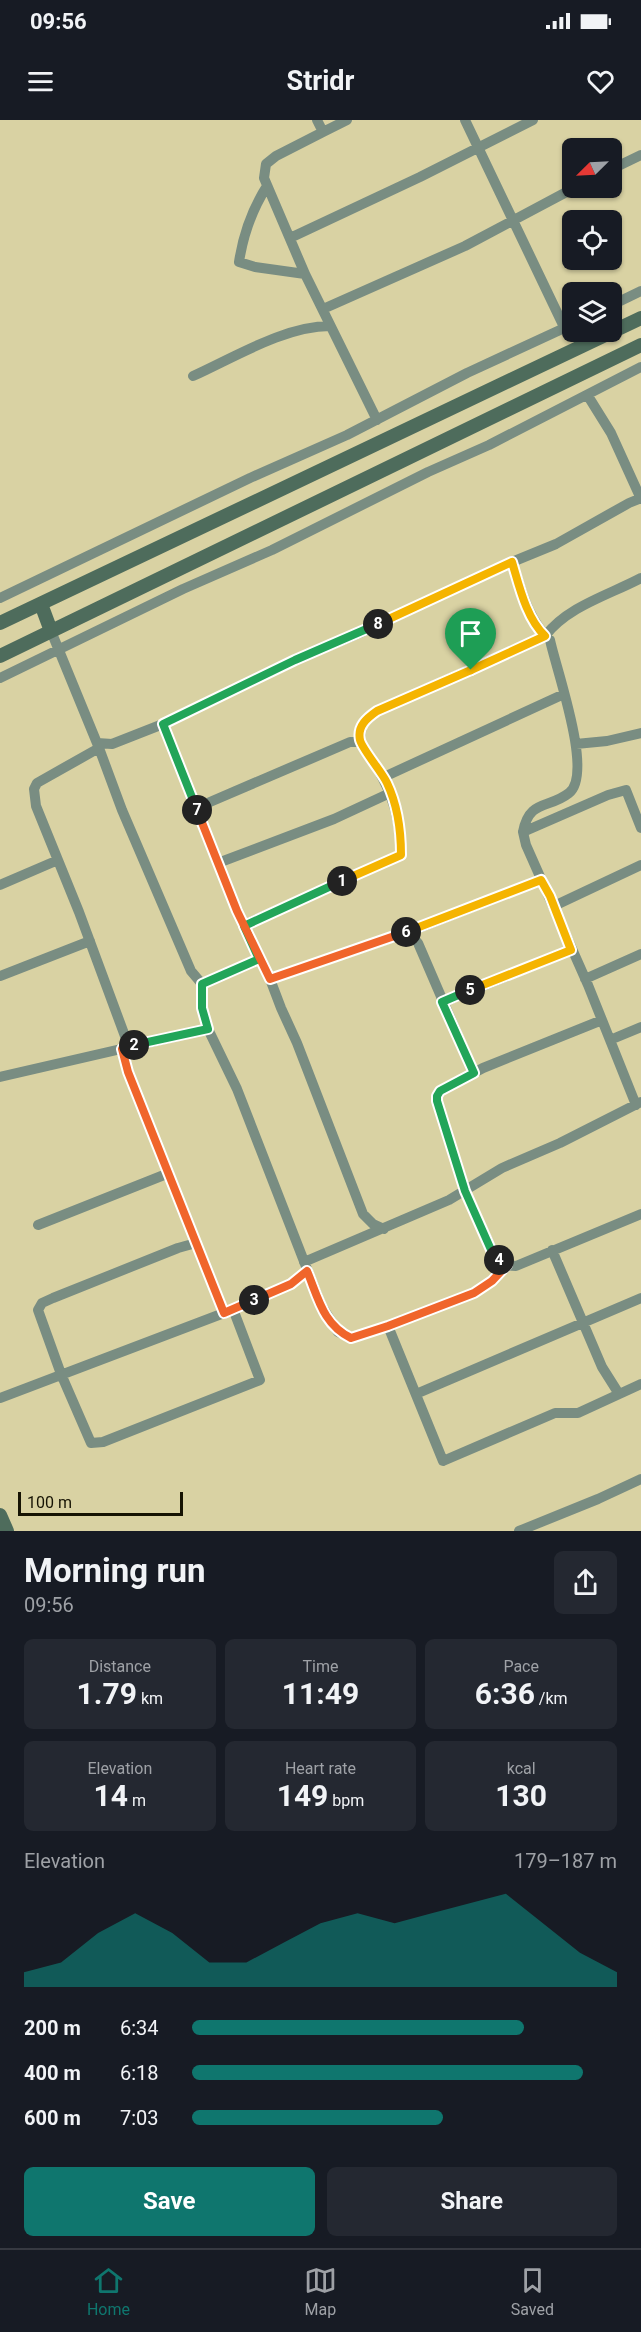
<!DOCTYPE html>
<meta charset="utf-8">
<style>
:root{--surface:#171b24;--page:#242831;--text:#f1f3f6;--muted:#9ea1a6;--line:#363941;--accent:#0f766e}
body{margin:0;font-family:Roboto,sans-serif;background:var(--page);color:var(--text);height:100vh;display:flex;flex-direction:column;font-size:22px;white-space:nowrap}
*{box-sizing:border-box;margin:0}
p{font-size:20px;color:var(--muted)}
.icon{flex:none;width:33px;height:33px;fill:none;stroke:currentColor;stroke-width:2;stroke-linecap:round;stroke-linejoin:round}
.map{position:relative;height:1411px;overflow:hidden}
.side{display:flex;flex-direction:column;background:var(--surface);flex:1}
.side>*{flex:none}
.needle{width:39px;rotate:246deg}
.fabs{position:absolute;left:562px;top:18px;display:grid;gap:12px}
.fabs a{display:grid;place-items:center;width:60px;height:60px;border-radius:9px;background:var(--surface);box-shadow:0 2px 4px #0004;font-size:30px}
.scale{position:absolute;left:18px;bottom:15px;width:165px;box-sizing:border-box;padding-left:6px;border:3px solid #161303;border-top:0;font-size:16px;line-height:21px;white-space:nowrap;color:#161303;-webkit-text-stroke:4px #d9d2a3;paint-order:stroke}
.pin{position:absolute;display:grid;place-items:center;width:51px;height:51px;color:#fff;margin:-62px -26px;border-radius:50% 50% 50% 0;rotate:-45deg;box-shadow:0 0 6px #0007}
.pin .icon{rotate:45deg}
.km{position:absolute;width:30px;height:30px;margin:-15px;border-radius:50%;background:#222;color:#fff;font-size:16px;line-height:30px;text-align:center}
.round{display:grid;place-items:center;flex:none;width:63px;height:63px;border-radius:9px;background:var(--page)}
.overview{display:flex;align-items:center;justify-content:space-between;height:102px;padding:0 24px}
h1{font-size:33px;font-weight:700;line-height:45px}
.figures{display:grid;grid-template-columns:repeat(3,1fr);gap:9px;height:102px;padding:6px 24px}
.figures div{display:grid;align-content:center;border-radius:9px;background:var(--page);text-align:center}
.figures b{font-size:30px;font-weight:700}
.figures small{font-size:16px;font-weight:400}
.figures p{font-size:16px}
.chart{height:168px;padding:12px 24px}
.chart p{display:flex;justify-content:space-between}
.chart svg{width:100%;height:108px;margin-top:6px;fill:var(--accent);opacity:.7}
.button{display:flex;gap:12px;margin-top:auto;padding:12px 24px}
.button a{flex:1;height:69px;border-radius:9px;background:var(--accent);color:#fff;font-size:24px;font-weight:700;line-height:69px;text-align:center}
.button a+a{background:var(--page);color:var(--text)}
ul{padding:0 24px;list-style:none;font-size:20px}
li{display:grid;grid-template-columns:96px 72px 1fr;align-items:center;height:45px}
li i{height:15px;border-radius:8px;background:var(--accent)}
.status{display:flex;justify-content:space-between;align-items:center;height:42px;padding:0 30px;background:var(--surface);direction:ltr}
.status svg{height:16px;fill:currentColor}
header{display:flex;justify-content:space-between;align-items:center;height:78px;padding:0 24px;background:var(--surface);font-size:27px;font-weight:700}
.dock{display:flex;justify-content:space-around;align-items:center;height:84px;border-top:2px solid var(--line);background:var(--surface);font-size:16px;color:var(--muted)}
.dock a{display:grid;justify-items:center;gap:3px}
.dock .selected{color:var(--accent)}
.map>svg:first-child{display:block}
</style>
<div class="status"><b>09:56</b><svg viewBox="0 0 49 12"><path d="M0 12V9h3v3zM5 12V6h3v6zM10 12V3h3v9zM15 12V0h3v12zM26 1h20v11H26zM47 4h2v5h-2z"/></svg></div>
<header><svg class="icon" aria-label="menu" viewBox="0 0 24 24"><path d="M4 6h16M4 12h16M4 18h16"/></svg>Stridr<svg class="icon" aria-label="heart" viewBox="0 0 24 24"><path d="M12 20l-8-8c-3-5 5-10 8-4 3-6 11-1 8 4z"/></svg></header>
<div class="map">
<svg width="641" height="1411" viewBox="0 0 641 1411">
<rect width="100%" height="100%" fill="#d9d2a3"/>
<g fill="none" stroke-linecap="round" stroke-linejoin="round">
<path stroke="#798d82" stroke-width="10" d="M317,0L323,12L347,0
M465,0L565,209
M323,12L276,36L266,44L264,58L305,154L377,300
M612,49L641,35
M267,66C253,88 243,116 239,142L255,147L305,154
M290,118L420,57L533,0
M612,185L641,171
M323,189L465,126L574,68
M193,256C235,237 285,206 330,206
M588,276L611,313L641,379
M512,442C521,469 528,500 550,520C556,549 594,654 569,673C549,689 529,679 523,712
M0,478L250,358L347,315L467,253L573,204
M51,511L99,628L122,690L191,851L202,864V887L208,909L237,969L321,1185L338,1212L351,1218L388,1206L474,1173L492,1161L507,1145
M0,558L183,469L272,430L428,352L489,325L641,247
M163,604L237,791L270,859L281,888L297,923L363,1094L373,1104L384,1109
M360,622C360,605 364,600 377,591L545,516C568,486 609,475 641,458
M97,623L112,624L163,604L295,540L360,513L512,442L556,424L629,383L641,378
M576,624L607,621L641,613
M99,628L37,663L34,669L36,686L79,792L129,927
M384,657L564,574
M196,688L350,622H360C386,658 401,689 401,735L244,805
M218,743L334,699L390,673
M0,765L58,740
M554,786L641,745
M408,812L418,823L474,953
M0,856L90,821
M270,859L408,812L541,760
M585,859L641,834
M202,864L259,839
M443,882L571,830
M602,900L483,948L440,971L437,976V981L465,1071L493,1132L503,1145L516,1146L641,1094
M610,920L641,907
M122,929L128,952L196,1123
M0,957L208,909
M636,985L588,865L526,725L523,712L608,675L626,670L641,708
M38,1105L169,1053
M552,1130L602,1247L619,1274
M304,1142L449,1080L502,1048L560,1023L641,982
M224,1193L196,1123L178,1128L53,1178L42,1183L38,1190L61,1254L91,1323L103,1322L260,1260L233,1189
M388,1206L443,1341L555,1293H578L641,1264
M416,1274L641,1178
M0,1278L224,1193L291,1164L307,1151
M519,1411L598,1379L641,1359"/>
<path stroke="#4e6c5c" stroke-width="14" d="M41,484L51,511
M0,503L641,198
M0,536L641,225
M0,1395L7,1411"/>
</g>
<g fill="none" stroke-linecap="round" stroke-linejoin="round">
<defs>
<path id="split-1" d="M342,761L401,735C401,712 397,684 387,663C382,652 362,629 360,620C357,606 367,598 377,591L471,550"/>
<path id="split-2" d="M134,925L208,909L202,888V864L259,839L244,806L342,761"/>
<path id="split-3" d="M134,925L122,929L128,952L224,1193L254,1180"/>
<path id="split-4" d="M254,1180L291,1164L307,1151C318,1177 323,1205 351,1218L388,1206L474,1173L492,1161L507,1145H503L499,1140"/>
<path id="split-5" d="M470,870L442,882L474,953L440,971L437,976V981L465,1071L492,1132L499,1140"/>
<path id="split-6" d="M406,812L541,760L550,776L571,830L470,870"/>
<path id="split-7" d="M197,690L237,791L270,859L406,812"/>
<path id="split-8" d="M197,690L163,604L295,540L378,504"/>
<path id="split-9" d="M378,504L512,442C519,465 526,498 545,516L471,550"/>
</defs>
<use href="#split-1" stroke="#fff" stroke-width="12"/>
<use href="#split-2" stroke="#fff" stroke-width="12"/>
<use href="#split-3" stroke="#fff" stroke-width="12"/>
<use href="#split-4" stroke="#fff" stroke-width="12"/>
<use href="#split-5" stroke="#fff" stroke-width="12"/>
<use href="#split-6" stroke="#fff" stroke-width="12"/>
<use href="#split-7" stroke="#fff" stroke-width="12"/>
<use href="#split-8" stroke="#fff" stroke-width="12"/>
<use href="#split-9" stroke="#fff" stroke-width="12"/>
<use href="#split-1" stroke="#f5b400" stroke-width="8"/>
<use href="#split-2" stroke="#22a559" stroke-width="8"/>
<use href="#split-3" stroke="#f0652b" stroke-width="8"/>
<use href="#split-4" stroke="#f0652b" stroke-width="8"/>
<use href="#split-5" stroke="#22a559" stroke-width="8"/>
<use href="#split-6" stroke="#f5b400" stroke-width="8"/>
<use href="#split-7" stroke="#f0652b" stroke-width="8"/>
<use href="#split-8" stroke="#22a559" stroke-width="8"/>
<use href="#split-9" stroke="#f5b400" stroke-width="8"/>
</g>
</svg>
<div class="fabs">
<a><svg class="needle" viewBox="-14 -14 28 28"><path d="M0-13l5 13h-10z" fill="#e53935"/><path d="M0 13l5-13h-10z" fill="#9ea1a6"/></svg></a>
<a><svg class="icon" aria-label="locate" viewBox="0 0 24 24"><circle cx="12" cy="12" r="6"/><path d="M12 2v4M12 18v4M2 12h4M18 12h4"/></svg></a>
<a><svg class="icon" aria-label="layers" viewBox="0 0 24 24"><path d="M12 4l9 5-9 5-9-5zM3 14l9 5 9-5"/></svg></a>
</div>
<div class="scale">100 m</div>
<div class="pin" style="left:471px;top:550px;background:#1e9e55"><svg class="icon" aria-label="arrive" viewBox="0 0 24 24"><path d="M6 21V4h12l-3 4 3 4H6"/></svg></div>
<b class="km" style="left:342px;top:761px">1</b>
<b class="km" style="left:134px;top:925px">2</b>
<b class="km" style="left:254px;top:1180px">3</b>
<b class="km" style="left:499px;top:1140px">4</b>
<b class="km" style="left:470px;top:870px">5</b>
<b class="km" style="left:406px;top:812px">6</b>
<b class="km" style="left:197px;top:690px">7</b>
<b class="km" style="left:378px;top:504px">8</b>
</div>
<section class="side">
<div class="overview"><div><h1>Morning run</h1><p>09:56</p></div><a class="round"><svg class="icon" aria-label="share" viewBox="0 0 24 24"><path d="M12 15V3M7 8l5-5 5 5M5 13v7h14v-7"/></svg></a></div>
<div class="figures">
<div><p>Distance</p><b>1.79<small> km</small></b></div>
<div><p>Time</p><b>11:49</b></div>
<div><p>Pace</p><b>6:36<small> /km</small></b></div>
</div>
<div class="figures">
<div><p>Elevation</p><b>14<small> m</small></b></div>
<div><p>Heart rate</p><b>149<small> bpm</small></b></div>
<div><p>kcal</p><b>130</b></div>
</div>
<div class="chart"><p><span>Elevation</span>179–187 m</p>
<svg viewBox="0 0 160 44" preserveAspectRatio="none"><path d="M0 44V38L10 34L20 22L30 14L40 22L50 34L60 34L70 26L80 18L90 14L100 18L110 14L120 10L130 6L140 18L150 30L160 38V44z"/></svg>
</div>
<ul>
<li><b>200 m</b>6:34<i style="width:78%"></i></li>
<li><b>400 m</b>6:18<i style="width:92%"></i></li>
<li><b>600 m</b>7:03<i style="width:59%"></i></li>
</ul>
<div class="button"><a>Save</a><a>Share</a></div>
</section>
<nav class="dock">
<a class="selected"><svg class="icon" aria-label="home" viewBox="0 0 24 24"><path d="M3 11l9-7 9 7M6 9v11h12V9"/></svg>Home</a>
<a><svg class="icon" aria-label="map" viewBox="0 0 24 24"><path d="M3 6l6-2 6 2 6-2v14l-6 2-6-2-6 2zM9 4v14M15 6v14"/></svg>Map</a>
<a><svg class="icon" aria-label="saved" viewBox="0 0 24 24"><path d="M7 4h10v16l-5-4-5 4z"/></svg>Saved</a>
</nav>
